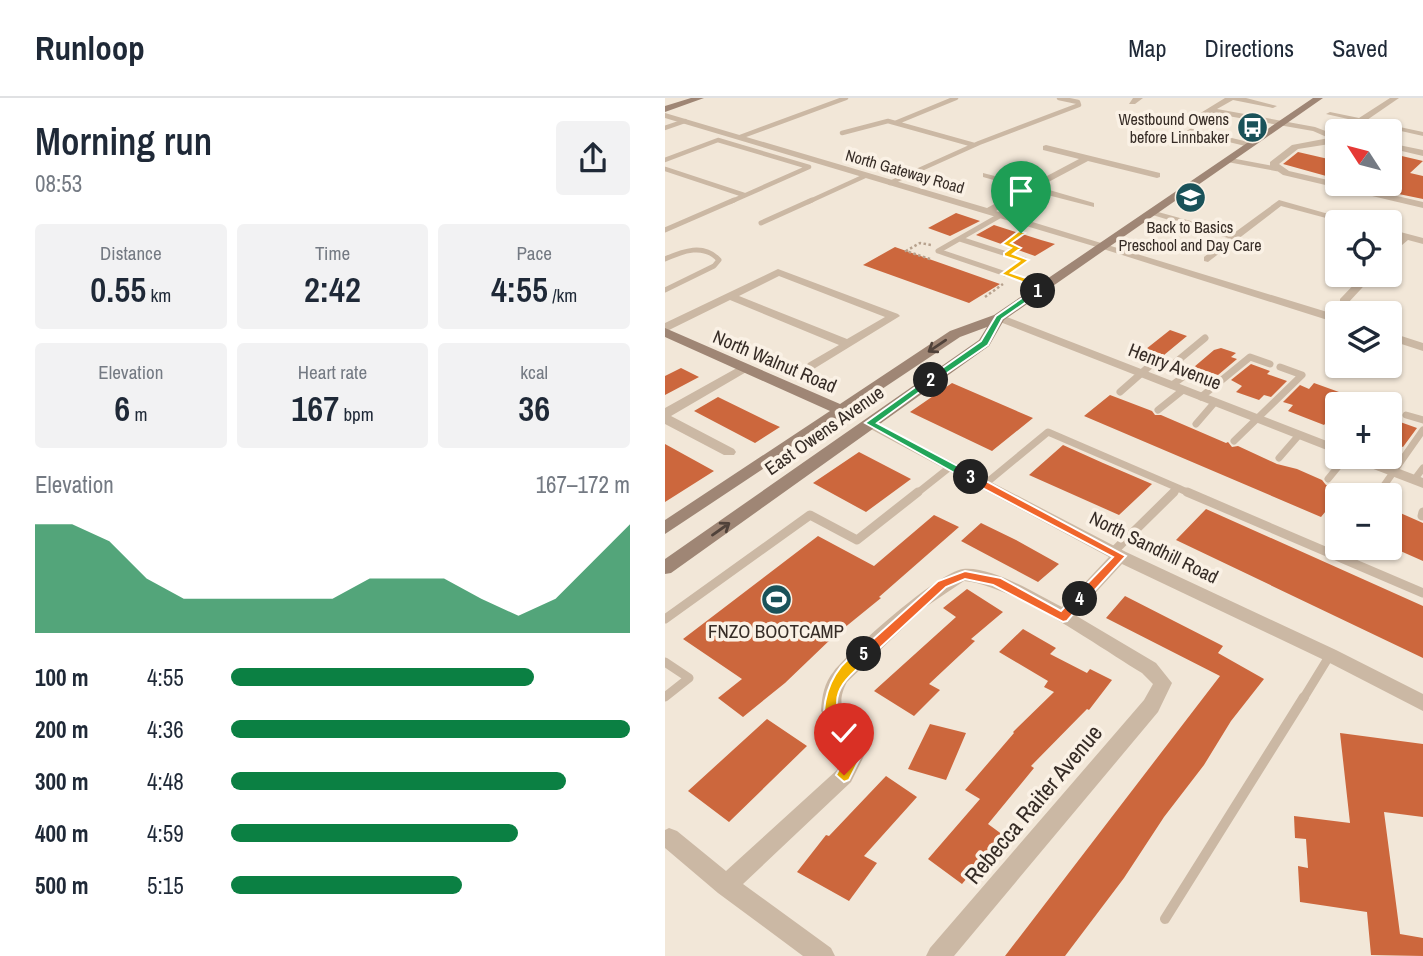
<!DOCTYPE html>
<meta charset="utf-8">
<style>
:root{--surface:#fff;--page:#f2f2f3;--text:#1f2937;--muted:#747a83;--line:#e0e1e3;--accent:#0b8043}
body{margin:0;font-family:"Archivo Narrow",sans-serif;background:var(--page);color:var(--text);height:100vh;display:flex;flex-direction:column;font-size:26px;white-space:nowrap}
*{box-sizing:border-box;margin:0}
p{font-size:23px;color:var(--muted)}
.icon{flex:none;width:38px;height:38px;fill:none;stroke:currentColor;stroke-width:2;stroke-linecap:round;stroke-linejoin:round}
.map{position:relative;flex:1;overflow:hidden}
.drawer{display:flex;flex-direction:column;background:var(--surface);width:665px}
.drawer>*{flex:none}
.needle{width:46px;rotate:306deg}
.buttons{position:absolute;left:660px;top:21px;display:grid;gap:14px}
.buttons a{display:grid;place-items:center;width:77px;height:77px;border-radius:7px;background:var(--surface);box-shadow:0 2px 5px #0004;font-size:35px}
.pin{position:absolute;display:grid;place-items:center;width:60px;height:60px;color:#fff;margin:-72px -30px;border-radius:50% 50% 50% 0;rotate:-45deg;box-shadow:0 0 7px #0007}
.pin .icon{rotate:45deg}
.km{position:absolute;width:35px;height:35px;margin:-18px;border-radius:50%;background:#222;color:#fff;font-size:19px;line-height:35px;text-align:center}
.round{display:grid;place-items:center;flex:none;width:74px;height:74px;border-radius:7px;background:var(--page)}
.summary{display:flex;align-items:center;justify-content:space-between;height:119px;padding:0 35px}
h1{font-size:38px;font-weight:600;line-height:52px}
.figures{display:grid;grid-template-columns:repeat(3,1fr);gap:10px;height:119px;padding:7px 35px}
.figures div{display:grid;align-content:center;border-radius:7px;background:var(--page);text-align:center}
.figures b{font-size:35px;font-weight:600}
.figures small{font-size:19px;font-weight:400}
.figures p{font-size:19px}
.chart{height:196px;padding:14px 35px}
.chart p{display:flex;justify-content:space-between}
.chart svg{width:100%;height:126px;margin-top:7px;fill:var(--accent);opacity:.7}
ul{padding:0 35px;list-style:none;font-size:23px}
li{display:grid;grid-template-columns:112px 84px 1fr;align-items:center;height:52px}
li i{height:18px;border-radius:9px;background:var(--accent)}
header{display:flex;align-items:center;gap:42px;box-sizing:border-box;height:98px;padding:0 35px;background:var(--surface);border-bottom:2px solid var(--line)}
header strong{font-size:33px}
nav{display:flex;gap:38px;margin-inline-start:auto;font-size:24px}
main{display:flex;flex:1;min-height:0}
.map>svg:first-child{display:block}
</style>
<header>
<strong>Runloop</strong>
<nav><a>Map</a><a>Directions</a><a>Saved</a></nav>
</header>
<main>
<section class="drawer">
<div class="summary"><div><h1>Morning run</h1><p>08:53</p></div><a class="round"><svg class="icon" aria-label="share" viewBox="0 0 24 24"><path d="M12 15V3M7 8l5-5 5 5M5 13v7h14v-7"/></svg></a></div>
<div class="figures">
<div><p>Distance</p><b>0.55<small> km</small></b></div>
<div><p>Time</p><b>2:42</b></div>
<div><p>Pace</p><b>4:55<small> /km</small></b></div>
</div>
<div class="figures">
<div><p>Elevation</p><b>6<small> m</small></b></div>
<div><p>Heart rate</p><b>167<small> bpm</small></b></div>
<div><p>kcal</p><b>36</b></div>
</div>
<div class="chart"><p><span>Elevation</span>167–172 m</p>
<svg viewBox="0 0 160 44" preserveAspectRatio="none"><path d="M0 44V6L10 6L20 12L30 25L40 32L50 32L60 32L70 32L80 32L90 25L100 25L110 25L120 32L130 38L140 32L150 19L160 6V44z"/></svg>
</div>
<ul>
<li><b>100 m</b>4:55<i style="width:76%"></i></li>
<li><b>200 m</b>4:36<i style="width:100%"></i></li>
<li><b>300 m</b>4:48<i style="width:84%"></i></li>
<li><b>400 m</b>4:59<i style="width:72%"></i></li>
<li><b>500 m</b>5:15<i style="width:58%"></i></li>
</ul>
</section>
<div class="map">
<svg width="758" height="858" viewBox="0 0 758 858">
<rect width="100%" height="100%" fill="#f2e7d8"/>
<path fill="#cc673d" d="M633,54L672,63V81L618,66Z
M724,55L758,63L745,75L758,78V101L724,94Z
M291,115L315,123L285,138L263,130Z
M329,127L376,142L390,146L370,158L311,137Z
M230,149L284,168L335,186L304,205L198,167Z
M505,232L522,238L499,257L481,251Z
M556,250L571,255L566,259L572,261L553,277L529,269L549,252Z
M586,266L605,273L602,276L622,283L606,299L599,297L594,302L571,294L577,288L566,282Z
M16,270L34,279L0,297V278Z
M287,285L368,320L327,353L245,314Z
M649,285L685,298L677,306H672V312L659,327L623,313L628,307L618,304L635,287L644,291Z
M445,297L487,313L490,317H496L561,345L563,344L567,349L573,348L612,366L632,371L657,382L661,387L679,391L656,419L419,318Z
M53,299L104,324L115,329L90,345L29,313Z
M724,320L752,330L738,349L724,344Z
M0,346L49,373L0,404Z
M398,347L438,365L487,386L454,417L364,377Z
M194,354L246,381L201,414L148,385Z
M724,410L758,425V463L724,448Z
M541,411L758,508V560L511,442Z
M269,417L294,429L214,499L216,500L168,539L120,585L78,619L53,600L77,581L18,541L153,438L209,468Z
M316,425L351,442L394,466L373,484L296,443Z
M302,491L338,514L306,541L310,543L264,586L275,592L249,618L209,593L291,519L278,510Z
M460,498L558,548L553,555L599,581L566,623L539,667L499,719L459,780L400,858H340L555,578L441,520Z
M358,531L391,550L385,556L422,575L425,571L447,582L424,612L422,611L366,668L369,670L323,726L338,737L297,786L263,761L315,701L300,692L349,635L348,634L389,594L379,589L383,583L334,554Z
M102,621L142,648L64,724L23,693Z
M265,626L301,635L281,682L243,671Z
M675,635L758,646V719L719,714L735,836L758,840V858L706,857L702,814L635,804L633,768L643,770L641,741L630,740L629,718L685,725Z
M221,678L252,699L199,758L212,765L184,803L132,774L161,737L164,738Z"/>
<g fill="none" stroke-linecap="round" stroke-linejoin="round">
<path stroke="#b7a28e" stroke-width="2.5" stroke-dasharray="2.5 2.5" stroke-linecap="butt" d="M343,145L357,136
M265,161L241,153L255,145L266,147
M320,199L338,186"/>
<path stroke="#cbb8a4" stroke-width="4.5" d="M394,0L413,4
M230,25L291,0
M0,30L20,23
M526,33L557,40L549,45L518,38Z
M177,35L223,23L309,47
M75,39L181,0
M557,40L586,47
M0,62L53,42L144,69L65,104
M564,62L612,71
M0,71L79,97
M225,85L314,45L414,7L413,4
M143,104L200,78"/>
<path stroke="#cbb8a4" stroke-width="5" d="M96,125L147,102
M0,132L69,102
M295,141L360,162L340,176
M273,153L379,189
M273,153L336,117
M0,161C18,153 39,145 54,162L49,168L0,192"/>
<path stroke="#cbb8a4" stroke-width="7" d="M505,269L540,240
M455,294L488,265L505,269L518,279L507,287
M536,299L585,259L605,266
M696,306L704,298
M493,312L518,292
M741,317L758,322
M531,326L550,304
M569,343L637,277L615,269
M661,347L672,334
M614,360L634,337
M663,381L681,359
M749,382L758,370
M320,386L383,334L513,390
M251,396L285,369
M507,396L513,390L526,396
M713,396L758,332"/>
<path stroke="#cbb8a4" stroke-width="9" d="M522,394L758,495
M712,397L714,394
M757,418L758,414
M448,454L509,394
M0,521L145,417L192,442L253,394
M0,564L24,580L0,599
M638,601L665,557"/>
<path stroke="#cbb8a4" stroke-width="10" d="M500,821L639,599"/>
<path fill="#cbb8a4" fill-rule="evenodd" d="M468,0H478L470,6H464Z
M560,0H581L612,8L608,10L568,2L552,11L650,29L671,37V45L633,51L614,66L624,73L758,104V110L618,77L605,68V64L627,47L664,40L648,33L546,15L536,21L529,19Z
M725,0H734L702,22L758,34V38L661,16L665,14L694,20Z
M0,15L322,110L358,90L318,79V75L365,87L414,61L378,52V48L381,47L495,75V79L492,80L423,63L374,89L429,105V109L367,93L331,113L672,217V225L435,150L0,20Z
M724,45L758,52V58L724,50Z
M614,102L692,124H676L616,108L543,164L539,163V159L563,140L481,115L486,112L569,135Z
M724,131L758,140V146L743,142L724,158V149L734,140L724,137Z
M113,171L233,216L235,218L147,272L141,268L143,265L174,247L65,202L0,234V225ZM114,178L220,219L182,241L74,198Z
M698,177H709L683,205H675V201Z
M334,216L672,347V356L330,222V218Z
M724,234L758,245V253L724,242Z
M79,266L85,270L83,273L6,318L69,351L71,354L69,357H59L0,326V310Z
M205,321L461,454L671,552L758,596V613L659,562L457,466L410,517L491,565L507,585L493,614L289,858H261L265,850L479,602L488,586L477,575C432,548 350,488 299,483L259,510L182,584C165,616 191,622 204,648L186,684L78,786L166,850L170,858H138L53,795L0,750V732L4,730L12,733L61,773L172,672L183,649L156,613C157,598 159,585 169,573C186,552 273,474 298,471C327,468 371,496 397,509L444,459L200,328L198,325L200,322Z
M683,359H703L758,380V390L685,362Z"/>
<path fill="#9f8675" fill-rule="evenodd" d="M26,0H39L0,14V8Z
M648,0H658L339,222L324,248L6,475L0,476V461L314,242L322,229L295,239L187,311L191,315L188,318H178L0,436V422L165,313L0,239V230L175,306L285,233L329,217Z"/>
</g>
<defs><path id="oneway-shaft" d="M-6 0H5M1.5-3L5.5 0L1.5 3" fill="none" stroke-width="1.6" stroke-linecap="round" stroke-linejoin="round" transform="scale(1.75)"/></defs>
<g stroke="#50423a">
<use href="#oneway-shaft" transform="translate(272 248) rotate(146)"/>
<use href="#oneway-shaft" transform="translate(56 431) rotate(-35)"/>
</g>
<path fill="#f5b400" stroke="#fff" stroke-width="2" d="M354,133L360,135L346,145L356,150L348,156L364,162L346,175L382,187V191L376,195L369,193L373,190L336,176L354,163L339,158V155L346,150L337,146Z"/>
<path fill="#22a559" stroke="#fff" stroke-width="2" d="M370,191L377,193L337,221L323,247L269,284H263V280L316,243L331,218Z"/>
<path fill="#22a559" stroke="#fff" stroke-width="2" d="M263,280L271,282L212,325L310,377V382H302L200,325Z"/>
<path fill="#f0652b" stroke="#fff" stroke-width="2" d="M302,377H310L461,458L419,504H410V498L448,459L302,382Z"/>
<path fill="#f0652b" stroke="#fff" stroke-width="2" d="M300,473L336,480L396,513L410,498H419L421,501L402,523L398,524L328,487L300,481L281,489L204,560H195V553L273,483Z"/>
<path fill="#f5b400" stroke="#fff" stroke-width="2" d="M199,551L204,553V560C190,573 167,589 173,611C177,624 194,636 201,648L184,682L179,684L171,677L186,649L159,613C161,587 174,562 199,551Z"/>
<defs>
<symbol id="bus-disc" viewBox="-11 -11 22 22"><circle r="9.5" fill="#1a5259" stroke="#faf1e5"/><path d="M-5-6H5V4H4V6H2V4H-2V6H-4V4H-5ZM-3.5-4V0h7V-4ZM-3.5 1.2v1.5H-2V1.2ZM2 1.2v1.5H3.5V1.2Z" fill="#fff"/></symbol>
<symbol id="school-disc" viewBox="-11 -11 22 22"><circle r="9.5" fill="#1a5259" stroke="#faf1e5"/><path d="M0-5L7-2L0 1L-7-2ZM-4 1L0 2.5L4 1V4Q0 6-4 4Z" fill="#fff"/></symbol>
<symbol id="stadium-disc" viewBox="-11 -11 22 22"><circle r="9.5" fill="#1a5259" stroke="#faf1e5"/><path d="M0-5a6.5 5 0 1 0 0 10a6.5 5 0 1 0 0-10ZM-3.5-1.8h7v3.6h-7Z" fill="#fff"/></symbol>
</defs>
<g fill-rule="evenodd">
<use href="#bus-disc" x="570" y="12" width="35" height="35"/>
<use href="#school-disc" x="508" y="82" width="35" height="35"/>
<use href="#stadium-disc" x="94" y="484" width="35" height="35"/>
</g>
<g text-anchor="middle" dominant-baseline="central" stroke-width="7" stroke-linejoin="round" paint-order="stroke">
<g font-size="16" fill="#362c26" stroke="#faf1e5" text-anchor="end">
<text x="564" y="21">Westbound Owens<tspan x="564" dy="18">before Linnbaker</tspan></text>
<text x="525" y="129" text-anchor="middle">Back to Basics<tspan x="525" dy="18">Preschool and Day Care</tspan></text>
</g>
<g font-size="16" fill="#362c26" stroke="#faf1e5">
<text transform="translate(240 73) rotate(16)">North Gateway Road</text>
</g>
<g font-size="19" fill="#362c26" stroke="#faf1e5">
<text transform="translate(110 263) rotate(23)">North Walnut Road</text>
<text transform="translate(510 268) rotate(21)">Henry Avenue</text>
<text transform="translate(159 332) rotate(-35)">East Owens Avenue</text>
<text transform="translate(489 449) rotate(26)">North Sandhill Road</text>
</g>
<g font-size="19" fill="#362c26" stroke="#faf1e5">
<text x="111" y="533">FNZO BOOTCAMP</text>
</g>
<g font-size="23" fill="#362c26" stroke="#faf1e5">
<text transform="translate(368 706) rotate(-50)">Rebecca Raiter Avenue</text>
</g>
</g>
</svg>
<div class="buttons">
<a><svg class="needle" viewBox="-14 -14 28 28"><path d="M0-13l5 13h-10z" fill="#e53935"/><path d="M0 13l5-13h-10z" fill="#747a83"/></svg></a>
<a><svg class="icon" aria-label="locate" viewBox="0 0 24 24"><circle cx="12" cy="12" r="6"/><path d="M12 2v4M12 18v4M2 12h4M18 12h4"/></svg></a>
<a><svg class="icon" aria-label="layers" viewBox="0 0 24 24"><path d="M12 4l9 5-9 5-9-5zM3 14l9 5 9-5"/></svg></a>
<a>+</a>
<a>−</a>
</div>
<div class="pin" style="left:356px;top:135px;background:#1e9e55"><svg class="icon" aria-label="arrive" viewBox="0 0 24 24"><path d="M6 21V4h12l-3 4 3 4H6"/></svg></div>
<div class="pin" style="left:179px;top:677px;background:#d93025"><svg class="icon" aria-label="check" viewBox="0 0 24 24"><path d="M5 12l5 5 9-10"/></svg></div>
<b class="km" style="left:373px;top:193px">1</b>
<b class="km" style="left:266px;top:282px">2</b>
<b class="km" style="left:306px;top:379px">3</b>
<b class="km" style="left:415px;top:501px">4</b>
<b class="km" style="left:199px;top:556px">5</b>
</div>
</main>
